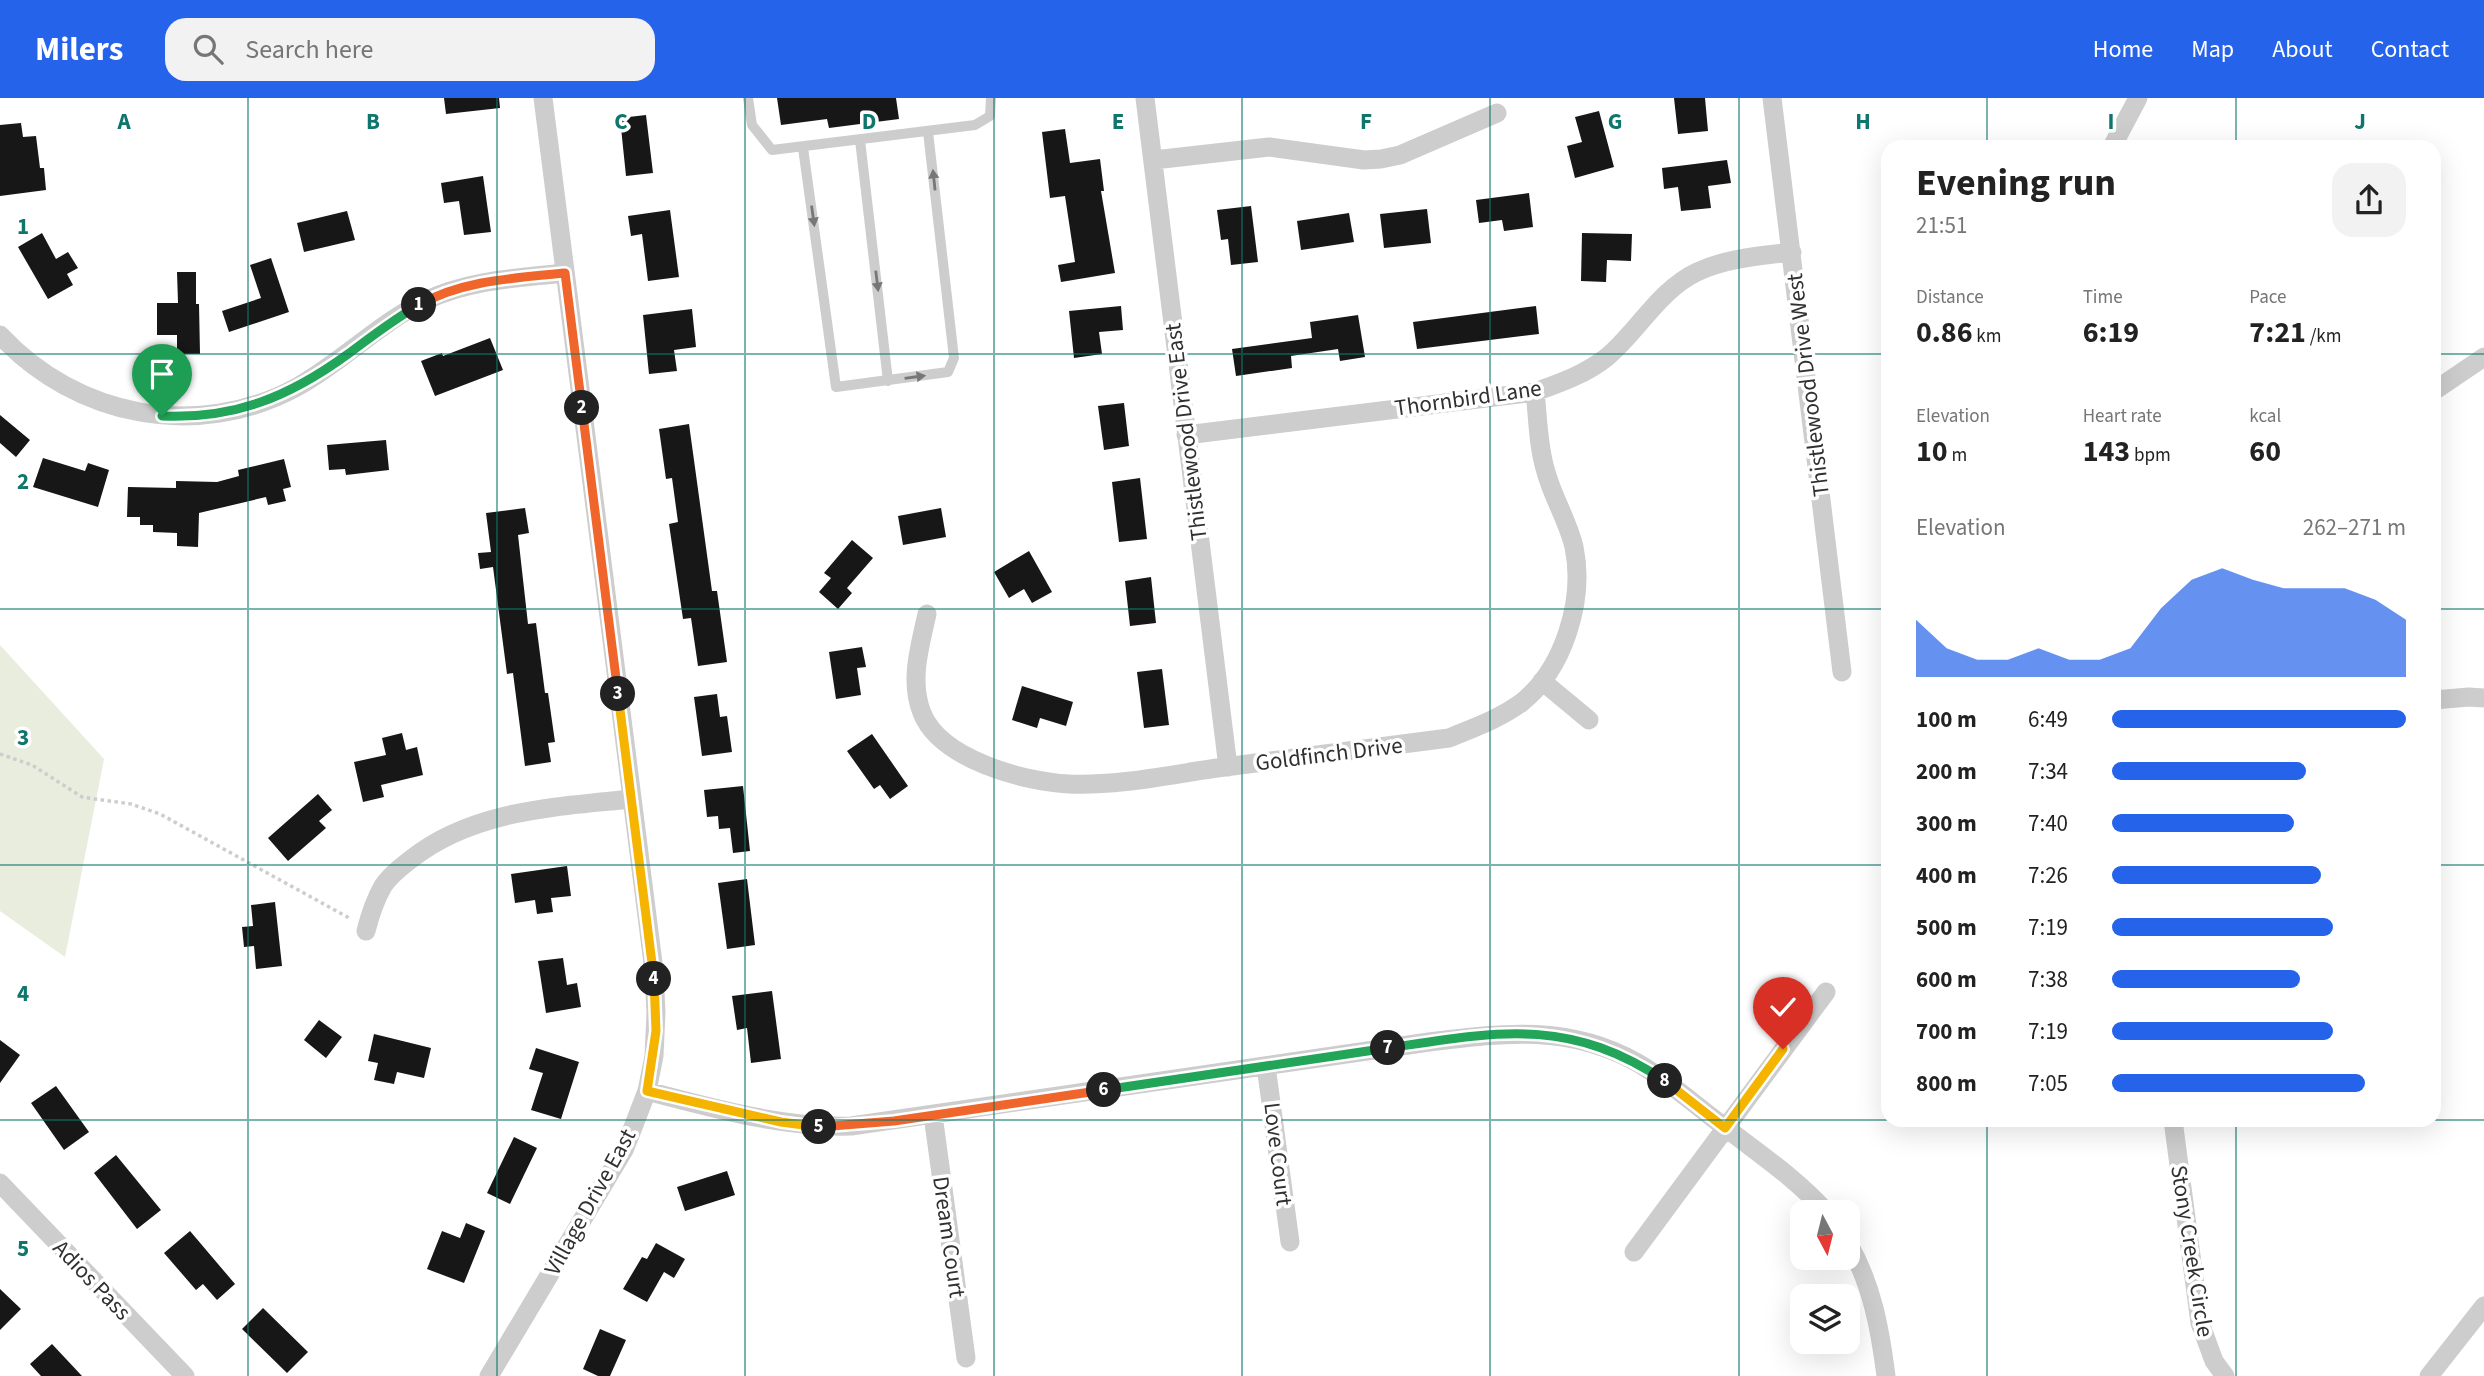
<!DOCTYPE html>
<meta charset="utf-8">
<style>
:root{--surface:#fff;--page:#f2f2f2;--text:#222;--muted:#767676;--accent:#2563eb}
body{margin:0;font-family:"Source Sans 3",sans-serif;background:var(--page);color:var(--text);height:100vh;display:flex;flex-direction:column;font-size:26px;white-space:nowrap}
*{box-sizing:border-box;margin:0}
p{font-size:23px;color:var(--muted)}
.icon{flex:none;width:38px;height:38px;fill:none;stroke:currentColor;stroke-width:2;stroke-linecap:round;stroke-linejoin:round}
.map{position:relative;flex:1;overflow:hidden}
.sheet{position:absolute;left:1881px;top:42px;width:560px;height:987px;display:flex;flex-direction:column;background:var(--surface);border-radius:21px;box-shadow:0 7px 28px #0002}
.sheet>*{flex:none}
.needle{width:46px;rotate:173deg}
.controls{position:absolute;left:1790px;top:1102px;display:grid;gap:14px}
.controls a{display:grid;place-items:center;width:70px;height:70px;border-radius:14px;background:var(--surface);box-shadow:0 7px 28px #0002;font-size:35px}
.pin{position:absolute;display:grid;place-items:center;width:60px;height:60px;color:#fff;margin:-72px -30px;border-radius:50% 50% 50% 0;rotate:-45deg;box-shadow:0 0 7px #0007}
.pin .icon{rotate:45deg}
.km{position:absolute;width:35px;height:35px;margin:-18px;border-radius:50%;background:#222;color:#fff;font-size:19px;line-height:35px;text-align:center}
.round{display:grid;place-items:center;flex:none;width:74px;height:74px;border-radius:21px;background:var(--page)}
.headline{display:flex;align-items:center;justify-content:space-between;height:119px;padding:0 35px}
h1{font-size:38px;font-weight:700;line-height:52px}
.figures{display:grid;grid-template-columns:repeat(3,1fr);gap:10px;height:119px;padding:7px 35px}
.figures div{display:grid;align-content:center}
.figures b{font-size:30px;font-weight:700}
.figures small{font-size:19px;font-weight:400}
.figures p{font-size:19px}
.chart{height:196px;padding:14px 35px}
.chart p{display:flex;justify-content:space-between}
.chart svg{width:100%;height:126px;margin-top:7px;fill:var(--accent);opacity:.7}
ul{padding:0 35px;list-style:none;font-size:23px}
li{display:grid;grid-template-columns:112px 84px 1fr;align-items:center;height:52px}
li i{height:18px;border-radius:9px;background:var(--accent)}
header{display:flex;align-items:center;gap:42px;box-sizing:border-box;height:98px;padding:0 35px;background:var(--accent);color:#fff}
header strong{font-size:33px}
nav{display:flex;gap:38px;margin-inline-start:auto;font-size:24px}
.search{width:490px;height:63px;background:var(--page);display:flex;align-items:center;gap:18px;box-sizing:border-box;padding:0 24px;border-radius:21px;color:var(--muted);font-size:26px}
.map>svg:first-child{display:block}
</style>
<header>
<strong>Milers</strong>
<div class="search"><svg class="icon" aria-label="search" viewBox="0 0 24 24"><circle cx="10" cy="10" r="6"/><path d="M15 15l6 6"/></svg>Search here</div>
<nav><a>Home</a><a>Map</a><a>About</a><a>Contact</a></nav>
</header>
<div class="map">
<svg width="2484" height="1278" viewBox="0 0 2484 1278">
<rect width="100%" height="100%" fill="#fff"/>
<path fill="#e8edde" d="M0,547L104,661L65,859L0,813Z"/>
<path fill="#171717" d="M444,0H499L500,10L446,16Z
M777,0H896L899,21L829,30L827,21L781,27Z
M1674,0H1705L1708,33L1678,36Z
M1599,13L1614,69L1575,80L1567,48L1582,44L1575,19Z
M646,17L653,75L626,78L620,20Z
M21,25L23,39L36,38L40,70H44L46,92L0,98V27Z
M1065,31L1070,65L1100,61L1104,93H1101L1115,175L1061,184L1058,167L1075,164L1065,98L1050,100L1042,34Z
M1727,62L1731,85L1708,88L1711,110L1681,113L1678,89L1664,91L1662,70Z
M483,78L491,134L464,137L459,103L444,105L441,85Z
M1529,95L1533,129L1504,133L1502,122L1479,125L1476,102Z
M1251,108L1258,164L1231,167L1228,141L1221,142L1217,112Z
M1427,111L1431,145L1384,150L1380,116Z
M670,112L679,179L648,183L642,136L631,138L628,118Z
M347,113L355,142L304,154L297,125Z
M1349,115L1354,144L1301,152L1297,123Z
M42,135L56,161L68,154L78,170L67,176L73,187L48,201L18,149Z
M1582,135L1632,136L1631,163L1607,162L1606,184L1581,183Z
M271,160L289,214L229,234L222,213L261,200L250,167Z
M177,174H196V206H199L200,256H177V237H157V205H178Z
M1121,208L1123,232L1099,234L1102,256L1074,260L1069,213Z
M1536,208L1539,236L1417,251L1413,224Z
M692,211L696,249L674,252L677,273L649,276L643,217Z
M1358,217L1365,259L1340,263L1338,251L1291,258L1292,270L1236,278L1232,251L1312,240L1310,224Z
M490,240L503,272L435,298L421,263L442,255L443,258Z
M1124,305L1129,348L1104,352L1098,308Z
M0,317L30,342L16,359L0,345Z
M689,326L712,493H717L727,564L698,568L691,520L683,521L669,426L678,424L672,380L666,381L659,331Z
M386,342L389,372L346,377L345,371L329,372L327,347Z
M43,360L85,373L88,365L109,372L98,409L33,389Z
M284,361L291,389L283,391L286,403L268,407L266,399L199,415L198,449L177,448V435L153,434V427H140V419H127L128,389L176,390V383L217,384L239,378L238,372Z
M1140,380L1147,441L1119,444L1112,384Z
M525,410L529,435L518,437L528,526L536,525L545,595H548L555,644L548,645L551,664L525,668L513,575L507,576L493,469L480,471L478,455L491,454L486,415Z
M941,410L946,439L903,447L898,418Z
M852,442L873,460L847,490L852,495L838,511L819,494L831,480L824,475Z
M1029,453L1052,494L1032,505L1024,491L1009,500L994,474Z
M1151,479L1156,525L1130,528L1125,483Z
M862,549L866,569L857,570L861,597L836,601L829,554Z
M1162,571L1169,627L1144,630L1137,574Z
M1022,588L1073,604L1066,628L1040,620L1037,630L1012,622Z
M717,596L720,619L727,618L732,654L702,658L694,599Z
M402,635L406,652L417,649L423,677L381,687L384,699L363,704L354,664L386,657L382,640Z
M872,636L908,688L890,701L880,687L874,691L847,653Z
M743,688L750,753L733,755L730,730L719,731L718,718L707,719L704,692Z
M318,696L332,712L319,723L326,730L288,763L268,740Z
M567,768L571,798L551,800L553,814L537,816L535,802L515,805L511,776Z
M747,781L755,847L727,851L718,785Z
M275,804L282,868L256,871L254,848L244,849L242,829L253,828L251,807Z
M563,860L567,887L577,885L581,909L546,915L538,863Z
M772,893L781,961L751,965L747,930L737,932L732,898Z
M319,922L342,939L326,960L304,942Z
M374,936L431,950L424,980L397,974L394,986L374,982L378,965L368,963Z
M0,942L20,957L0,985Z
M536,950L579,964L561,1021L531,1012L543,975L529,971Z
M56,988L89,1034L64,1052L31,1005Z
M514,1039L537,1050L510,1106L487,1095Z
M116,1057L161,1112L137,1131L94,1075Z
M727,1073L735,1097L685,1113L677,1089Z
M466,1125L485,1133L464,1185L427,1171L442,1133L460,1140Z
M190,1133L235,1186L217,1202L203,1186L196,1192L164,1155Z
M656,1145L685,1161L674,1180L664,1174L647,1204L623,1191L642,1159L647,1161Z
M0,1191L21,1211L0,1232Z
M263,1210L308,1254L287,1275L242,1231Z
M600,1231L626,1242L610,1278H598L583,1271Z
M52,1246L82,1278H41L30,1266Z"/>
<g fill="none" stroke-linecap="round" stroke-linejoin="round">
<path stroke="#cdcdcd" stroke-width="3.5" stroke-dasharray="3.5 3.5" stroke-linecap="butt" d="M0,656L32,667L82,699L131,706L160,716L351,821"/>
<path stroke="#cdcdcd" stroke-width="10" d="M748,0L752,27L772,52L975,27L990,18L991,0
M860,42L888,283
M803,50L836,289L948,274L954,260L928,34"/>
<path stroke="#cdcdcd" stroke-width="19" d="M1145,0L1228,669
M1772,0L1842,574
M2112,49L2138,0
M1154,62L1269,49L1364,62L1381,61L1400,57L1497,15
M0,237C76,319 198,343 297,289C342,264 379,225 425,203C468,182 518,180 565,175
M2434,293L2484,259
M1186,337L1535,294C1560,285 1586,276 1607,259C1638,233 1659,192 1697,174C1727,160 1760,158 1792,154
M927,516C920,548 909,583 922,615C940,661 1024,684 1069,686C1118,688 1168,677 1217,670C1294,660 1371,650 1449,640C1473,630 1499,621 1521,605C1564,571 1585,502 1574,449C1568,423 1553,400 1546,374C1538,349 1538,320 1535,294
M1542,583L1589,622
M2434,602L2469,599L2484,600
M366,833C370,817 375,802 383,788C390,777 401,769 410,762C472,712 555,709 631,701
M1266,968L1290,1144
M647,993C713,1010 782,1030 851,1028L1429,944C1502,935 1568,926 1636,964C1668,982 1696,1008 1726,1030C1761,1057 1798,1082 1827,1115
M933,1017L966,1260
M2173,1022L2200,1225L2214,1263L2225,1278
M0,1085L185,1278
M1848,1145C1872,1186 1880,1231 1886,1278
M1634,1154L1826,894
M489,1278L624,1052L632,1032L647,993L654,958L656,915L654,873L543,0
M2429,1278L2484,1208"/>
</g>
<defs><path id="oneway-solid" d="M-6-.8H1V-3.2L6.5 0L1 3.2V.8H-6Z" transform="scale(1.75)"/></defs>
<g fill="#777">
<use href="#oneway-solid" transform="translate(934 82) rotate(-96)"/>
<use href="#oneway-solid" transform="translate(813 118) rotate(82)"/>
<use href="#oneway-solid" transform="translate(877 183) rotate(83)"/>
<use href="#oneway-solid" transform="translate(915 279) rotate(-8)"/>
</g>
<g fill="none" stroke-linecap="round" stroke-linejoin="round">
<defs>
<path id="split-1" d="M162,318C235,321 289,299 348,256C371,239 394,221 419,207"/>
<path id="split-2" d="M419,207C462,182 516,180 565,175L582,310"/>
<path id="split-3" d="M582,310L618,596"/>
<path id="split-4" d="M618,596L654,881"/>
<path id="split-5" d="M654,881L656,933L647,993L781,1024L819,1029"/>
<path id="split-6" d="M819,1029L894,1023L1104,992"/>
<path id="split-7" d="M1104,992L1388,950"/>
<path id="split-8" d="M1388,950C1496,934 1568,918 1665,983"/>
<path id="split-9" d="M1665,983L1725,1030L1783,951"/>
</defs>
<use href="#split-1" stroke="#fff" stroke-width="14"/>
<use href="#split-2" stroke="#fff" stroke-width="14"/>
<use href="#split-3" stroke="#fff" stroke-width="14"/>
<use href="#split-4" stroke="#fff" stroke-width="14"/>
<use href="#split-5" stroke="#fff" stroke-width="14"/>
<use href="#split-6" stroke="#fff" stroke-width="14"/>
<use href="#split-7" stroke="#fff" stroke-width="14"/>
<use href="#split-8" stroke="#fff" stroke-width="14"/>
<use href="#split-9" stroke="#fff" stroke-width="14"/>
<use href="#split-1" stroke="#22a559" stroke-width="9"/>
<use href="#split-2" stroke="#f0652b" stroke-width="9"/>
<use href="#split-3" stroke="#f0652b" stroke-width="9"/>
<use href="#split-4" stroke="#f5b400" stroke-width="9"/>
<use href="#split-5" stroke="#f5b400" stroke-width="9"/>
<use href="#split-6" stroke="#f0652b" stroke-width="9"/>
<use href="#split-7" stroke="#22a559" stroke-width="9"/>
<use href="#split-8" stroke="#22a559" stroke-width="9"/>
<use href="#split-9" stroke="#f5b400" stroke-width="9"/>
</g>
<path fill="none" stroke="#0f766e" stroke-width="2" stroke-opacity="0.55" d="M248,0V1278M497,0V1278M745,0V1278M994,0V1278M1242,0V1278M1490,0V1278M1739,0V1278M1987,0V49M2236,0V49M0,256H1888M2434,256H2484M0,511H1888M2434,511H2484M0,767H1888M2434,767H2484M0,1022H2484M1987,1022V1278M2236,1022V1278"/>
<g text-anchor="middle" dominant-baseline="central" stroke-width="7" stroke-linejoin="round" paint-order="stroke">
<g font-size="23" fill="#303030" stroke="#fff">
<text transform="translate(1808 287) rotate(-97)">Thistlewood Drive West</text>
<text transform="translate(1468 300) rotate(-8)">Thornbird Lane</text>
<text transform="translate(1186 334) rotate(-97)">Thistlewood Drive East</text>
<text transform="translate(1329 656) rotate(-7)">Goldfinch Drive</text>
<text transform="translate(1278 1056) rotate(83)">Love Court</text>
<text transform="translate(590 1104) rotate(-61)">Village Drive East</text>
<text transform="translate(949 1139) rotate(82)">Dream Court</text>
<text transform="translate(2192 1153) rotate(81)">Stony Creek Circle</text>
<text transform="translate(92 1182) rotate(46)">Adios Pass</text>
</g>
</g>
<g font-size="23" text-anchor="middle" font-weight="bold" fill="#0f766e" stroke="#fff" stroke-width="7" stroke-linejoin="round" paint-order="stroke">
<text x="124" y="31">A</text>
<text x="373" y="31">B</text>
<text x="621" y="31">C</text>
<text x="869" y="31">D</text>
<text x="1118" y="31">E</text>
<text x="1366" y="31">F</text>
<text x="1615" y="31">G</text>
<text x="1863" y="31">H</text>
<text x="2111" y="31">I</text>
<text x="2360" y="31">J</text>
<text x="23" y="136">1</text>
<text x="23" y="391">2</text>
<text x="23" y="647">3</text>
<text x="23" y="903">4</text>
<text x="23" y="1158">5</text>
</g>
</svg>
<div class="controls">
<a><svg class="needle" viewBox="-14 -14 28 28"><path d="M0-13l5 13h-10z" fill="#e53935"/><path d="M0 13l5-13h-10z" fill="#767676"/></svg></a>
<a><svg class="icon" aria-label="layers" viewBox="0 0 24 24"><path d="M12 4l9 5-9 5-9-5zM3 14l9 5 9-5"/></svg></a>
</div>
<div class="pin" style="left:162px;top:318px;background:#1e9e55"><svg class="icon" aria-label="arrive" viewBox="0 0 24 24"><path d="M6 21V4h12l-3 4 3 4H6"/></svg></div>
<div class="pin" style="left:1783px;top:951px;background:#d93025"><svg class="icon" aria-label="check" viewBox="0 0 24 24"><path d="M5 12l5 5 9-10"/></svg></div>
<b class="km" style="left:419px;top:207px">1</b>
<b class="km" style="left:582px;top:310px">2</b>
<b class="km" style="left:618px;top:596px">3</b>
<b class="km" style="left:654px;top:881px">4</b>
<b class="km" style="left:819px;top:1029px">5</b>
<b class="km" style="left:1104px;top:992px">6</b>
<b class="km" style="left:1388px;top:950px">7</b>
<b class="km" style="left:1665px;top:983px">8</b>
<section class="sheet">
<div class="headline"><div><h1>Evening run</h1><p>21:51</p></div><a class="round"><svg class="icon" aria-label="share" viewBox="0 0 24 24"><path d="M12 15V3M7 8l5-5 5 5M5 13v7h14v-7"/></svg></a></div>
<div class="figures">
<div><p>Distance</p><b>0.86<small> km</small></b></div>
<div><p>Time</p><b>6:19</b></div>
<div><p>Pace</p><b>7:21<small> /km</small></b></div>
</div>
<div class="figures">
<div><p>Elevation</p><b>10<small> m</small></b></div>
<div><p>Heart rate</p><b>143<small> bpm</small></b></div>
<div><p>kcal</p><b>60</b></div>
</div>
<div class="chart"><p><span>Elevation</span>262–271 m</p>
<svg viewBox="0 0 160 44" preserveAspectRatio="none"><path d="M0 44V24L10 34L20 38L30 38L40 34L50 38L60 38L70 34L80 20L90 10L100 6L110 10L120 13L130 13L140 13L150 17L160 24V44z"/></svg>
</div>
<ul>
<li><b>100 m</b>6:49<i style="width:100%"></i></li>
<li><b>200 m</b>7:34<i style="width:66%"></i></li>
<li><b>300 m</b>7:40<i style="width:62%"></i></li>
<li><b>400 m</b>7:26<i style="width:71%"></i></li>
<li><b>500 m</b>7:19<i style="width:75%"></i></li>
<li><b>600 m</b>7:38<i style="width:64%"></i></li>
<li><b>700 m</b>7:19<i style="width:75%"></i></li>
<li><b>800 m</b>7:05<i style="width:86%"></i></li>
</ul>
</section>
</div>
